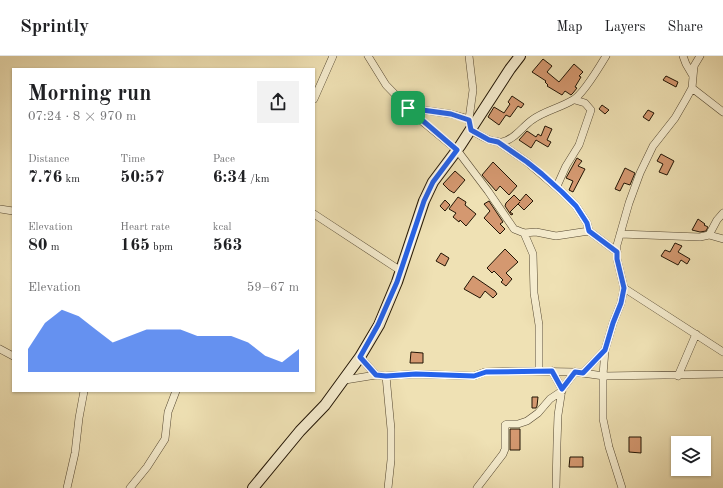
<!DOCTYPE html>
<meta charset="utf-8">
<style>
:root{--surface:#fff;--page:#f2f2f2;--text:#202124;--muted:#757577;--line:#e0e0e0;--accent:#2563eb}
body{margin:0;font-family:"Old Standard TT",serif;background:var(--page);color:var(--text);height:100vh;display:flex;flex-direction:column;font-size:15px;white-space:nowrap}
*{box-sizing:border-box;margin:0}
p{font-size:13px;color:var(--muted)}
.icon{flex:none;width:22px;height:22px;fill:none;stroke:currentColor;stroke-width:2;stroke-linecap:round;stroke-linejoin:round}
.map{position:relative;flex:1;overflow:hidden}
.details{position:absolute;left:12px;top:12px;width:303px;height:324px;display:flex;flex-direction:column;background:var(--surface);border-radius:0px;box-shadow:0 1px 3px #0004}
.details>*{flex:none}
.tools{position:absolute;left:671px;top:380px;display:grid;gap:8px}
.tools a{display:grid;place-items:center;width:40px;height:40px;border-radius:0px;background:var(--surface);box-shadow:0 1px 3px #0004;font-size:20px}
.pin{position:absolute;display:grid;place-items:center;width:34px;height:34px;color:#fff;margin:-17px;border-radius:8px;box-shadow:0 2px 6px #0006}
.round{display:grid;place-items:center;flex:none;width:42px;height:42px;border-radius:0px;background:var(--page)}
.head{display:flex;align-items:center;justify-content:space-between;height:68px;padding:0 16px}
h1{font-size:22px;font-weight:800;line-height:30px}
.figures{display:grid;grid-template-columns:repeat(3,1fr);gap:6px;height:68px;padding:4px 16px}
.figures div{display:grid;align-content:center}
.figures b{font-size:17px;font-weight:800}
.figures small{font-size:11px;font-weight:400}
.figures p{font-size:11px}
.chart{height:112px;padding:8px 16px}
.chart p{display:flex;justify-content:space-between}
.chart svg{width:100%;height:72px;margin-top:4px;fill:var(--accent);opacity:.7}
header{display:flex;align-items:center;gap:24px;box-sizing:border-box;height:56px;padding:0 20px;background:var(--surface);border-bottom:1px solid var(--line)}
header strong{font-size:19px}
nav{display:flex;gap:22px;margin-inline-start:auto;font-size:14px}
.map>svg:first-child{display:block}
</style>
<header>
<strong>Sprintly</strong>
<nav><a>Map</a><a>Layers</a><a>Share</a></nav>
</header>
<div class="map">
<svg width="723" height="432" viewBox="0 0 723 432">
<rect width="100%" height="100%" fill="#efe1b4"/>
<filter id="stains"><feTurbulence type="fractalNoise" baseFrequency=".005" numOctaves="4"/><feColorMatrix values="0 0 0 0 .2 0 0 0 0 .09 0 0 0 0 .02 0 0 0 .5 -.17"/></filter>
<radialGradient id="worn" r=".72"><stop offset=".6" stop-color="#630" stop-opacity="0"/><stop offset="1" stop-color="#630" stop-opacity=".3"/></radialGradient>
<path fill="#d49870" stroke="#211404" d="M543,3L552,10L547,16L559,26L574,8L583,16L579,20L581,21L575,31L577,32L573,37L571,39L565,35L562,39L547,30L548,29L545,26L546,25L532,16Z
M666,20L678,26L676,31L663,24Z
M512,40L524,48L521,52L518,50L510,61L506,59L499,69L488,61L494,51L504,57L510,48L508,46Z
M602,49L609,54L605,58L599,53Z
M648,54L654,57L649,65L643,61Z
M545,70L552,73L547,84L551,86L548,91L536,84L531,92L519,84L527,75L536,81L538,78L541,80Z
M661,98L674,105L667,119L659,116L663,108L657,105Z
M577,102L582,105L578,110L585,113L573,136L569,134L573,125L566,122Z
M493,106L517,130L509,139L500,130L496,135L482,119Z
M625,112L635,117L630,129L624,127L620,135L615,133Z
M455,115L465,124L454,137L449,134L443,128Z
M526,138L533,145L524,154L518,148L520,146L510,156L513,158L511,159L505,150L506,147L514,139L520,145Z
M458,141L466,146L465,149L476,158L466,170L460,164L459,166L453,161L456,157L449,153Z
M445,144L450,149L445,155L440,150Z
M489,145L503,166L500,168L505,173L500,178L484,162L490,155L484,148Z
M698,163L705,168L704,169L708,171L706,175L700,176L692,174Z
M675,187L682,190L678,196L690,203L687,208L681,204L678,209L661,200L665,194L670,196Z
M505,193L518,206L506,217L512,223L506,230L501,226L503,224L494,215L492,217L487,212Z
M441,197L449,202L445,210L436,205Z
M473,220L495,235L497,238L493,242L485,235L480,242L464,233Z
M411,296L423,297V307H410Z
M532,341H538L537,350L536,352H532Z
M510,373H520V394H510Z
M629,381H641V397L629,396Z
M570,401H583V411H569Z"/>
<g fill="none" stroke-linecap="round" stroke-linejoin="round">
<defs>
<path id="street" d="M368,0L386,29L418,62L457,94L488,135L514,173L524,177L536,176L556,180L589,175
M469,0L473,34L469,63L471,74C480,79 491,87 502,86C514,84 522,71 532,64C544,55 560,52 573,44C582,39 600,10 606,0
M683,0L686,8L693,20
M692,32L723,56
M314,43L333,0
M409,52L451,58L469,63
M498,86L527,106L562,136L576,150L587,167L589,175L617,196
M557,130L566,110L579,89L591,54L585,47L575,44
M0,153L13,155
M314,158L401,215
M524,177L533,198L534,237L539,269V315
M620,178L700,181L709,179L717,164L723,157
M709,179L723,183
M624,232L723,296
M0,293L13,300
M360,301L376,319
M552,315L562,333
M583,317L605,294
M386,320L391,373V404L388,432
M678,320L696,278
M345,324L376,319L385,320L416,318L474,320L485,316L518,315L575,316L604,320L723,318
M67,432L75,397L79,362L84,335
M130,432L147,411L165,383L168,356L176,335
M477,432L503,398L505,393V369L507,368H518L527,365L538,357L550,343L562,335
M556,432L557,387L558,359L562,333L575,316
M622,432L609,391L603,363V319L605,294L613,267L621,247L624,232L617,203V189L629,147L640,117L653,90L675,62L686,43L692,32L694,10L700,0"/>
<path id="secondary" d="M253,432L300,375L325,349L360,301L379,269L397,226L424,145L433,126L460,90L510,13L520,0"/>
</defs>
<use href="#street" stroke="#544730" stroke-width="8"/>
<use href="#secondary" stroke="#211404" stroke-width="12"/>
<use href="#street" stroke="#f5ecce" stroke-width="7"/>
<use href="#secondary" stroke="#f5ecce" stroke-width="10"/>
</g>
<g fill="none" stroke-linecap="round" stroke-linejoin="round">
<defs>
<path id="route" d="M408,52L451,58L469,64L471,74L489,84L498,86L527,106L542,118L562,136L576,150L587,167L589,175L617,196V203L624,232L621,247L613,267L605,294L583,317L575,316L562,333L552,315L486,316L474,320L416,318L386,320L376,319L360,301L378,269L397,226L424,145L433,126L457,94Z"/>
</defs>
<use href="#route" stroke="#fff" stroke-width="8"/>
<use href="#route" stroke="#2563eb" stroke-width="5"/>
</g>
<rect width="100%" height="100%" filter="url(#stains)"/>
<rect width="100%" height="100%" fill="url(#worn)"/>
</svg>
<div class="tools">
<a><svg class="icon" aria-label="layers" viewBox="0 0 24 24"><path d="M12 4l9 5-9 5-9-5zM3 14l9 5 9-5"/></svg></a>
</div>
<div class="pin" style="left:408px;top:52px;background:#1e9e55"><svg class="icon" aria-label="arrive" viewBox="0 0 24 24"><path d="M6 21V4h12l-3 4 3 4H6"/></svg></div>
<section class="details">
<div class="head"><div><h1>Morning run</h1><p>07:24 · 8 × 970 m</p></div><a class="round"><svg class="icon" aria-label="share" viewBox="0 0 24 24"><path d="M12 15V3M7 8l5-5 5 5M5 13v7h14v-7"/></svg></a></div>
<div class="figures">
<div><p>Distance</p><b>7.76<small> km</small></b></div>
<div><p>Time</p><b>50:57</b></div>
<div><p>Pace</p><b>6:34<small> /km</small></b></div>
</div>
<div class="figures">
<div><p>Elevation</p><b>80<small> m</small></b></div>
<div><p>Heart rate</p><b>165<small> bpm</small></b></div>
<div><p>kcal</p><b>563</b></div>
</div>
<div class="chart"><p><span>Elevation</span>59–67 m</p>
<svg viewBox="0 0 160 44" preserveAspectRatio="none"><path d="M0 44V30L10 14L20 6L30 10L40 18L50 26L60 22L70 18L80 18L90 18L100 22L110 22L120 22L130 26L140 34L150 38L160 30V44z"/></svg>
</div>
</section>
</div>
